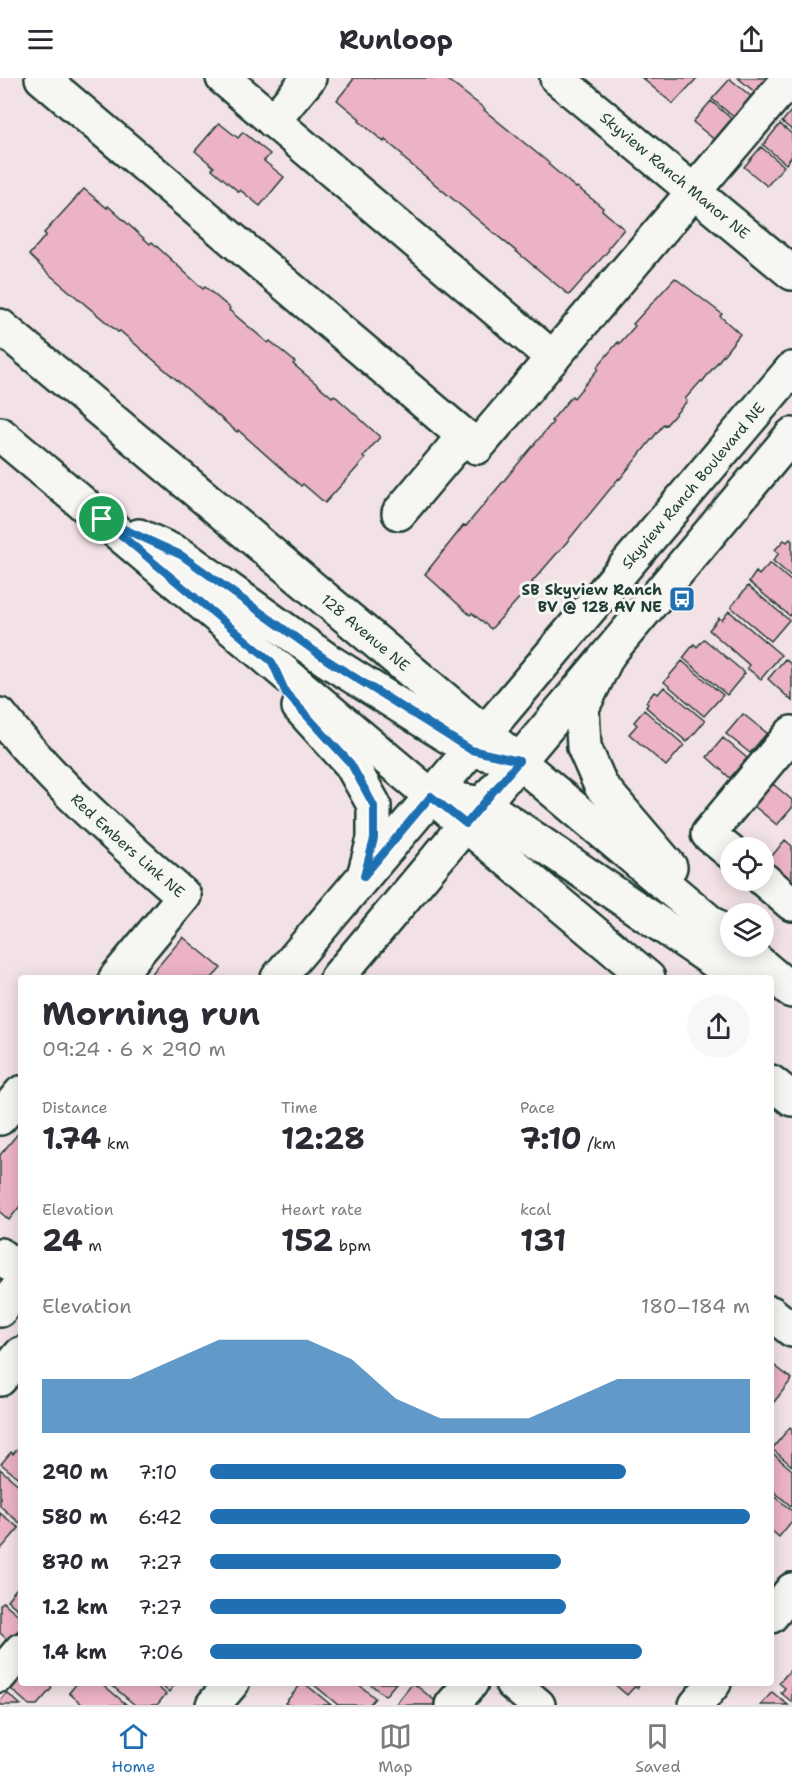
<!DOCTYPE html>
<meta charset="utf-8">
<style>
:root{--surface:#fff;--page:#f7f7f7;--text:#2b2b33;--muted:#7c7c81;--line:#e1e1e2;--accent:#1f6fb2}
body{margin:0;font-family:"Shantell Sans",sans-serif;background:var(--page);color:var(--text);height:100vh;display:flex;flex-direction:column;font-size:22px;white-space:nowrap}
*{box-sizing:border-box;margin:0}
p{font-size:20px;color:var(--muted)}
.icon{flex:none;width:33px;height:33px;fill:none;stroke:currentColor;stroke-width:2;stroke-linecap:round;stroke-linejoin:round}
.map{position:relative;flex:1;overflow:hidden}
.side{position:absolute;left:18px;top:897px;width:756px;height:711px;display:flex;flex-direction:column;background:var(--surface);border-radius:6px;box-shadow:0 3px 15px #0003}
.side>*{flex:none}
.fabs{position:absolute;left:720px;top:759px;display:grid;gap:12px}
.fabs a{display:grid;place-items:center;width:54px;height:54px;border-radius:50%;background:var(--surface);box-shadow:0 3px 15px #0003;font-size:30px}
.pin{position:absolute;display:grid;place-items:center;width:51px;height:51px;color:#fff;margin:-26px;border:3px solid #fff;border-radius:50%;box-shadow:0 2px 6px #0007}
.round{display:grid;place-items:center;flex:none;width:63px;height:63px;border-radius:32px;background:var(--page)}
.head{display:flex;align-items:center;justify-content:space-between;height:102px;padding:0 24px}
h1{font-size:33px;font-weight:700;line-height:45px}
.stats{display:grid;grid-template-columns:repeat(3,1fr);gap:9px;height:102px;padding:6px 24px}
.stats div{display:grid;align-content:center}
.stats b{font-size:30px;font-weight:700}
.stats small{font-size:16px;font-weight:400}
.stats p{font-size:16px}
.chart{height:168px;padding:12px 24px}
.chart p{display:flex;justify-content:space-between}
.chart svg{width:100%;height:108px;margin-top:6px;fill:var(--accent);opacity:.7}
ul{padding:0 24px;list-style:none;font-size:20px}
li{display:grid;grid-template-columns:96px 72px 1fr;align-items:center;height:45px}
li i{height:15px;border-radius:8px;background:var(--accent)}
header{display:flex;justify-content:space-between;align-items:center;height:78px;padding:0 24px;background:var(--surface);font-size:27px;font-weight:700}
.tab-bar{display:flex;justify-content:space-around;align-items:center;height:84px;border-top:2px solid var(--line);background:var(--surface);font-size:16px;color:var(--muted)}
.tab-bar a{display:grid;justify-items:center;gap:3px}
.tab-bar .active{color:var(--accent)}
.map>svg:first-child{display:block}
</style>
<header><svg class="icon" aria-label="menu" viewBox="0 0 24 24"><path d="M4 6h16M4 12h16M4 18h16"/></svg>Runloop<svg class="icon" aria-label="share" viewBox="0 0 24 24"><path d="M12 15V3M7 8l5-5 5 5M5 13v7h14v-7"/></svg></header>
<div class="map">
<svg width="792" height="1627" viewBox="0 0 792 1627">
<rect width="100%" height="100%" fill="#f3e2e5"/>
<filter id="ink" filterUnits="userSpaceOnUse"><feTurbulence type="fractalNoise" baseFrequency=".0167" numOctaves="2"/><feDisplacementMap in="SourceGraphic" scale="12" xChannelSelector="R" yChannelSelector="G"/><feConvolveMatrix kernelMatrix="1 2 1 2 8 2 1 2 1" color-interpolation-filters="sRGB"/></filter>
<g filter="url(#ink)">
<path fill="#ecb3c6" stroke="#1f3d34" stroke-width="1.5" d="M353,0H445L485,31L484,32L549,85L548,86L576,110L577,109L603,130L602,132L624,151L608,170L609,172L569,217L402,79L403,77L385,62L384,64L359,43L360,41L337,22L353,2Z
M642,0H697L673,26Z
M738,0H769L756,15Z
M730,1L753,20L735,40L712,21Z
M711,23L734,43L716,63L693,44Z
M792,32V52L782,44Z
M219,45L238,60L243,54L270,76L264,83L284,99L260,128L240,112L239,114L212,91L214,89L195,73Z
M780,46L792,56V78L786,86L763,67Z
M761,69L784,88L767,108L744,89Z
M84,111L107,130L108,128L150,166L152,164L203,211L205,209L230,230L229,232L268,265L270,263L295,284L293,286L332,319L334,317L380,359L363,379L365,381L325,425L303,406L301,408L238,352L237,354L120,253L118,254L50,197L29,177L46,157L44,155Z
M675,200L722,236L720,238L740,256L702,304L701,303L685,321L687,323L666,347L664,346L620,401L619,400L566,465L532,504L533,505L491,551L472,535L470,537L425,496L464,447L466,448L553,344L551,343L572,318L574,320L598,291L597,289L618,264L619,266L635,248L633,246Z
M790,461L792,463V499L773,483L779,475L775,472L784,462L787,464Z
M770,485L792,504V535L790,538L749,504L756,494L759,497Z
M748,508L789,542L771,563L731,529Z
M729,533L781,577L761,601L747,590L749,587L709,552L719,540L722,542Z
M704,561L745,595L727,617L683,580L694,566L697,569Z
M785,581L792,587V623L768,601Z
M682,583L723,617L704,638L664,604Z
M664,609L705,643L687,664L646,629L648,626L646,624L654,614L658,616Z
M644,632L684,667L666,688L629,656L637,647L634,644Z
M743,636L767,655L750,675L726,656Z
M723,660L747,680L730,700L707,679Z
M773,706L792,722V730L777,747L754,728Z
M785,762L792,768V805L767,784Z
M183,859L221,890L212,900H148Z
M21,1052V1127L9,1142L0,1134V1077Z
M771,1285L792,1301L774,1324L771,1322Z
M790,1349L792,1351V1388L772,1371Z
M21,1367V1402L1,1386L11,1374L13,1376Z
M771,1374L792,1392V1429L771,1411Z
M0,1391L21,1409V1446L0,1428Z
M771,1415L792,1433V1443L779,1459L771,1452Z
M0,1435L19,1450L1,1471L0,1470Z
M21,1505V1534L7,1522Z
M3,1524L21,1539V1549L9,1563L0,1555V1527Z
M792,1590V1624L781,1615L785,1610L779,1605Z
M21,1599V1605H46L52,1610L37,1627H29L11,1611Z
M77,1605H101L127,1627H83L69,1615Z
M109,1605H153L166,1616L157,1627H135Z
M158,1605H176L169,1614Z
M302,1605H304L331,1627H288L285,1625Z
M312,1605H357L375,1620L369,1627H338Z
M369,1605H396L385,1618Z
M413,1605L439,1626L438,1627H395Z
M613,1605H641L637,1610L635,1608L627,1617Z
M772,1614L788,1627H761Z
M7,1615L21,1627H0V1623Z"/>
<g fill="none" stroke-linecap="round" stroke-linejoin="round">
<defs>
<g id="minor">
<path d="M42,0L477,369L790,0"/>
<path d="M223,0L553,280"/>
<path id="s1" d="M557,0L792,195"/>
<path d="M273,43L309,0"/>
<path d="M399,435L464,358"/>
<path id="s2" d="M0,637C53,705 119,762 184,818L116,900"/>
<path d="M730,774L708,756L792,655"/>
<path d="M764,802L792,826"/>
<path id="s3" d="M278,900L792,291"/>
<path d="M337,900L792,357"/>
<path d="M0,1040L21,1015"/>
<path d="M0,1177L21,1195"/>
<path d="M0,1232L21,1207"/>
<path d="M771,1235L792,1252"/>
<path d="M0,1301L21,1276"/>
<path d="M771,1538L792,1512"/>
<path d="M0,1597L21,1572"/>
<path d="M512,1605L538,1627"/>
<path d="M213,1627L232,1605"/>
<path d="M452,1627L471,1605"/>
<path d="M696,1627L714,1605"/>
</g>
<g id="major">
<path id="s4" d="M0,248L730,861"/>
<path d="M0,356L648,900"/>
<path d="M139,458L181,477L327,582L446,657L471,672L512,681"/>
<path d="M608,577L582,630L584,669L601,708L670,789"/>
<path d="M299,629L351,686L374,727V761L364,798"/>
<path d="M433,718L483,726L739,900"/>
<path d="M739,868L792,913"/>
<path d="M771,1004L792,1021"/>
</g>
</defs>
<use href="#minor" stroke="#1f3d34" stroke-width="38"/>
<use href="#major" stroke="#1f3d34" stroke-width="38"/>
<use href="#minor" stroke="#f6f6f2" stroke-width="33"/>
<use href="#major" stroke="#f6f6f2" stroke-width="33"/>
</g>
</g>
<g fill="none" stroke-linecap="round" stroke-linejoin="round" filter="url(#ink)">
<defs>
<path id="route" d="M102,441L181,477L327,582L471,672L519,683L466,746L431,718L364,798L374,761V728L351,686L286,615L272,584Z"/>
</defs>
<use href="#route" stroke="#fff" stroke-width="12"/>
<use href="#route" stroke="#1f6fb2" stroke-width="8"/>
</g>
<defs>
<symbol id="bus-square" viewBox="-11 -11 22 22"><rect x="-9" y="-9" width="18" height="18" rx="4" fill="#1f6fb2" stroke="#f6f6f2"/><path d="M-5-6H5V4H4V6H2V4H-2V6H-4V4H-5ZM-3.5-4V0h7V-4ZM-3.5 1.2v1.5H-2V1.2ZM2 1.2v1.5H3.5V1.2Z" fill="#fff"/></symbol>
</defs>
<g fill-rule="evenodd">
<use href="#bus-square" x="667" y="506" width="30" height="30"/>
</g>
<g text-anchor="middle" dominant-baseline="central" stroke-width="6" stroke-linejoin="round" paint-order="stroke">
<g font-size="15" fill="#1f3d34" stroke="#f6f6f2">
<text stroke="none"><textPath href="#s1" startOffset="153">Skyview Ranch Manor NE</textPath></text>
<text stroke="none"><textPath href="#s3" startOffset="644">Skyview Ranch Boulevard NE</textPath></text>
<text stroke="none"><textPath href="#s4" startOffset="477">128 Avenue NE</textPath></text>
<text stroke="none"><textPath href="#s2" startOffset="183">Red Embers Link NE</textPath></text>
</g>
<g font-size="15" font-weight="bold" fill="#1f3d34" stroke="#f6f6f2" text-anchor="end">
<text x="662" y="512">SB Skyview Ranch<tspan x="662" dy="17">BV @ 128 AV NE</tspan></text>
</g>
</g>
</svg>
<div class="fabs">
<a><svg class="icon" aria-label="locate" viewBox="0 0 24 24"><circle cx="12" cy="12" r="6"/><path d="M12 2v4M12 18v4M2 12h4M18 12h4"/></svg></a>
<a><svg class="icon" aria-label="layers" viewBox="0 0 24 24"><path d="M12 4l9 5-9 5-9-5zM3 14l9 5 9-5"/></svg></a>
</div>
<div class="pin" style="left:102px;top:441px;background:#1e9e55"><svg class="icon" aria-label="arrive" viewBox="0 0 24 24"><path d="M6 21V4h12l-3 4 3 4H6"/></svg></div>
<section class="side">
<div class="head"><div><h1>Morning run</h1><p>09:24 · 6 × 290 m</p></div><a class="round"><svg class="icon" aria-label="share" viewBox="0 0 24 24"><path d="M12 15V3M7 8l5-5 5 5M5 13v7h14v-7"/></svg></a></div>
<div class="stats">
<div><p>Distance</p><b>1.74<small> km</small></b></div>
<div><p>Time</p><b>12:28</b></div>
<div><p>Pace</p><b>7:10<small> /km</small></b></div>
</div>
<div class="stats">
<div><p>Elevation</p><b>24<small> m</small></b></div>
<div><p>Heart rate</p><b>152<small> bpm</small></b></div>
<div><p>kcal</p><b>131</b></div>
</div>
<div class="chart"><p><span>Elevation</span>180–184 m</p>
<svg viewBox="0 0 160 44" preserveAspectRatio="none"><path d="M0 44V22L10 22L20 22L30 14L40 6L50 6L60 6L70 14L80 30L90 38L100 38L110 38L120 30L130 22L140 22L150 22L160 22V44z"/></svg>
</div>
<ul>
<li><b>290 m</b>7:10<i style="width:77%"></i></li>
<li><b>580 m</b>6:42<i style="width:100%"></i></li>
<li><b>870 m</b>7:27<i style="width:65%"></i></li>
<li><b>1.2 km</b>7:27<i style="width:66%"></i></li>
<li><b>1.4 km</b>7:06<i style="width:80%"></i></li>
</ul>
</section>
</div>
<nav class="tab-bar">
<a class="active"><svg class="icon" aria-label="home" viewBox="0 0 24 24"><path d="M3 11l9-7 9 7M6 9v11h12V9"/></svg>Home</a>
<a><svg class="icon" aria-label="map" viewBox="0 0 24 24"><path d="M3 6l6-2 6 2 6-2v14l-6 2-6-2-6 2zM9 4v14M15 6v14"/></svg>Map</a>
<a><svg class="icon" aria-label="saved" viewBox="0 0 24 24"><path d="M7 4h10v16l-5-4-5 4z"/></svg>Saved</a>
</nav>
